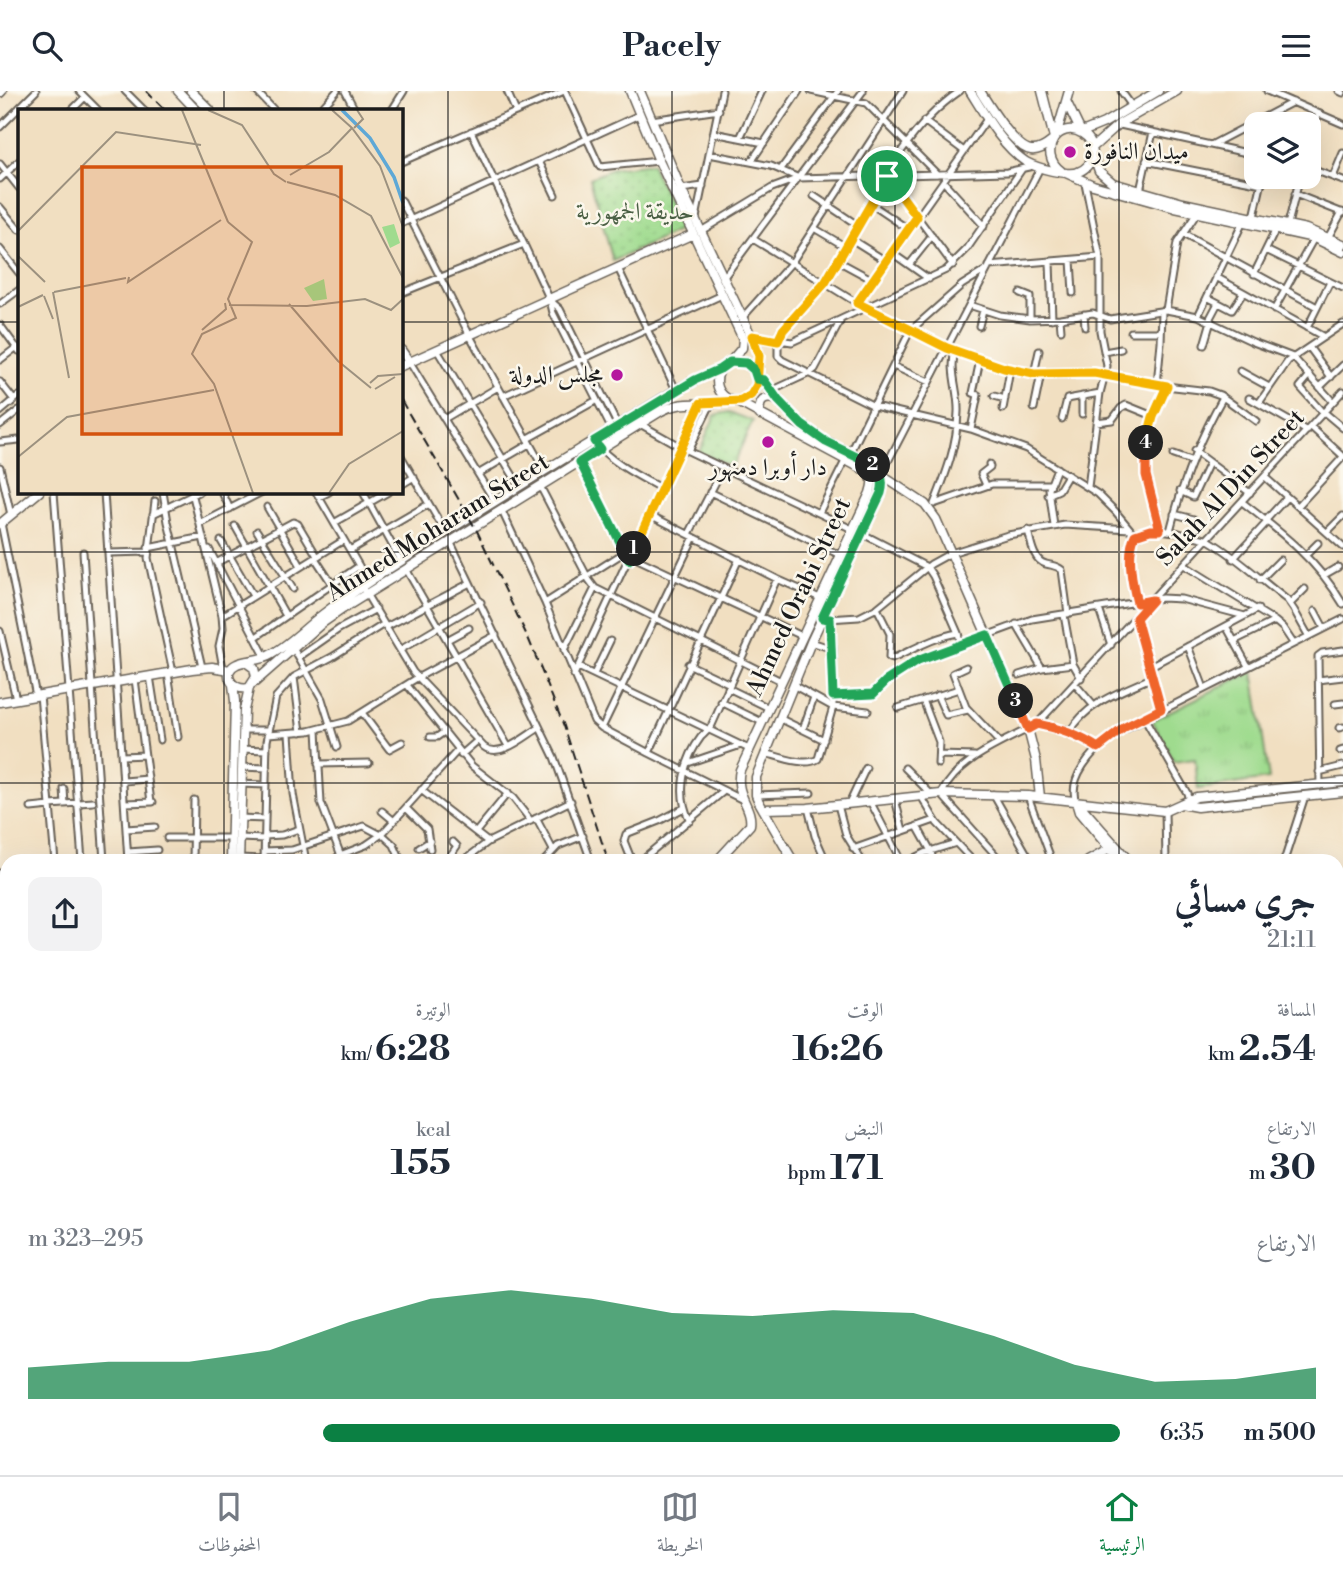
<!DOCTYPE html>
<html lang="ar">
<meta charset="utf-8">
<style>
:root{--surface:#fff;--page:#f2f2f3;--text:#1f2937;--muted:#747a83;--line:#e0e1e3;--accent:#0b8043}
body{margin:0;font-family:"Libre Bodoni",Amiri,serif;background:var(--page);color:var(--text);direction:rtl;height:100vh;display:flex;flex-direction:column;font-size:26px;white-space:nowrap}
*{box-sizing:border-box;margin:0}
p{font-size:23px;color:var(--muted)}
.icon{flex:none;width:38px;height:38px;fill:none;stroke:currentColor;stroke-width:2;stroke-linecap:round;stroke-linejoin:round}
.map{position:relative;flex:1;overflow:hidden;direction:ltr}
.drawer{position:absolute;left:0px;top:763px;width:1344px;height:621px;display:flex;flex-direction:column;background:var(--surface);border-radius:21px 21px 0 0;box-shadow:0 7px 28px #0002;direction:rtl}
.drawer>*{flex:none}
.buttons{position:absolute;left:1244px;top:21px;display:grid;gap:14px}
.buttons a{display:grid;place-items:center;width:77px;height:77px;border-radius:14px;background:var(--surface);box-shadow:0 7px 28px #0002;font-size:35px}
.pin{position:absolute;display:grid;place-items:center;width:60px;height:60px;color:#fff;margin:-30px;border:4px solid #fff;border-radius:50%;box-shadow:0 2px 7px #0007}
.km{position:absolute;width:35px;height:35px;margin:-18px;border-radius:50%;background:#222;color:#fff;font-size:19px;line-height:35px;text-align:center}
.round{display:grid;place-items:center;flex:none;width:74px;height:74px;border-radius:14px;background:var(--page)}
.head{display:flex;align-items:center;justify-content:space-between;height:119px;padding:0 28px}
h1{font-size:38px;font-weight:700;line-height:52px}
.metrics{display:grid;grid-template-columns:repeat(3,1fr);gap:10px;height:119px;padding:7px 28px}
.metrics div{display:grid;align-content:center}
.metrics b{font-size:35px;font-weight:700}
.metrics small{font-size:19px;font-weight:400}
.metrics p{font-size:19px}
.chart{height:196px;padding:14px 28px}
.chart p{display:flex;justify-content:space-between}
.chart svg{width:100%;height:126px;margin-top:7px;fill:var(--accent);opacity:.7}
ul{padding:0 28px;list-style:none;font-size:23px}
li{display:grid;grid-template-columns:112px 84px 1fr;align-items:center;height:52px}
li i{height:18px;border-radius:9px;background:var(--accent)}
header{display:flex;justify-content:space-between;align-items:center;height:91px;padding:0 28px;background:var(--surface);font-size:32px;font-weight:700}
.dock{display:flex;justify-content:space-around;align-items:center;height:98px;border-top:2px solid var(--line);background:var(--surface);font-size:19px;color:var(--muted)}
.dock a{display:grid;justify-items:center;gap:4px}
.dock .active{color:var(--accent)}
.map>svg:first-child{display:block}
</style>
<header><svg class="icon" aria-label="menu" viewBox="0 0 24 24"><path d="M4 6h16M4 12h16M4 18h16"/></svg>Pacely<svg class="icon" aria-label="search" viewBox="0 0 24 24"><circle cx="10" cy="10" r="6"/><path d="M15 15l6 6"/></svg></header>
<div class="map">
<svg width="1343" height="1384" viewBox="0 0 1343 1384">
<defs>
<pattern id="grass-tufts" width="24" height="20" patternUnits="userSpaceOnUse" patternTransform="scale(1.75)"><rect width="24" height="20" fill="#9fdb8e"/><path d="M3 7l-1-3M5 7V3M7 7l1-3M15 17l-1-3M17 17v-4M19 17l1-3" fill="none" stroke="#88bb7a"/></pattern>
<pattern id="park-dots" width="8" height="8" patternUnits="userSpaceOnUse" patternTransform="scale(1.75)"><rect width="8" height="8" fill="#9fdb8e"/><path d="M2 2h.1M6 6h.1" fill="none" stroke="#88bb7a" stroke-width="1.8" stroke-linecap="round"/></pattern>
</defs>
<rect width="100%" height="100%" fill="#fbf7ec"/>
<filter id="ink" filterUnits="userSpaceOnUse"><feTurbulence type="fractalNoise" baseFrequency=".0143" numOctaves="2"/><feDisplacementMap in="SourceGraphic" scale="14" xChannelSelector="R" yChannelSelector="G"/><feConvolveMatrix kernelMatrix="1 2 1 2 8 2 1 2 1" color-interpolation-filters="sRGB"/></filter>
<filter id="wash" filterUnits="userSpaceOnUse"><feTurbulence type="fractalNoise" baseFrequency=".00686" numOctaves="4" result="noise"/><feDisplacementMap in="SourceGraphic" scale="28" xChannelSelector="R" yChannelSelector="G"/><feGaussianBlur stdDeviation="1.57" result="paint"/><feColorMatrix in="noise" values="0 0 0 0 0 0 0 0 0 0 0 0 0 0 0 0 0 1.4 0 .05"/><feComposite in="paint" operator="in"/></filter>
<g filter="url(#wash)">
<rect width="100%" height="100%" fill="#f1dfc1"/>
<path fill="url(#grass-tufts)" stroke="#5e7c55" stroke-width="2" d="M1253,580L1269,688L1198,698L1195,668L1174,671L1152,629Z"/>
<path fill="url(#park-dots)" stroke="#5e7c55" stroke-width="2" d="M651,73L682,138L613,170L590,87L612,78Z
M729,321L753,330L732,376L699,361L715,324Z"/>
</g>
<g filter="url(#ink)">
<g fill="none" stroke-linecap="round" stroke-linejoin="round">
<defs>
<path id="street" d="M79,0L98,19
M125,0L144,19
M256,0L274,19
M345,0L355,19
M507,0L516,21
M565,0L600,76L659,70
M811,0L866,12L937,83
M960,0C895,44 867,125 827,189C814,209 795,224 781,243L778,250V265L782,269L874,315L971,338L1026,358L1098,403L1115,420L1135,444
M1121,0L1132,15
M1267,0L1343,33
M1339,0L1343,2
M72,19L85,6
M320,19L337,0
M392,19L404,0
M1267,25L1284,33
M651,29L719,19
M924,30L964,60
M1120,34L1256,64
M0,36L36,0
M471,40L550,209L553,222L612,339
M714,42L764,52
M1309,46L1319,23
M740,47L762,0
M1211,54L1293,11
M709,63L771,75L799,87
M539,70L555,104
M1146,70L1262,93
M401,71L564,0
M751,71L799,0
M0,73L19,97
M1309,77L1343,90
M781,78L838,0
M887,85L953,174
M1333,86L1343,62
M0,88L19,70
M943,90L984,135
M1085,92L1100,166V240L1107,275L1100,302L1088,396
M681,98L703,95
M1140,100L1153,41
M1295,103L1343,122
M814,105L859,135
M401,109L470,245L545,380
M871,113L908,138
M0,116L19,139
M1254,126L1263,86
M696,127L722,0
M401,133L639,24
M1288,133L1300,86
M814,137L846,156
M701,140L772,97L799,87L1007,81L1033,75
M1183,143L1317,216
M1329,145L1342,121
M753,148L857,212L955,260L1018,281L1046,283L1094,282L1157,294L1209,300L1220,304L1256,330
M851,148L886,170
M0,158L19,182
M1266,159L1343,197
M892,162L929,188
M1071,169L1073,202
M838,170L873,189
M1050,171L1052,228
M909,174L932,145
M989,175L1100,166
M618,177L676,299
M1254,183L1276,138
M724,186L863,0
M1216,186L1324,246
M401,202L524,153
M1020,202L1030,206V228
M1207,206L1232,219L1243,202
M550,209L560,218L618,335
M857,212L987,28
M0,213L19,199
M969,214L1000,224L1030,228L1060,227L1093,222L1110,228L1166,219L1198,225L1253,251L1293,266L1333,311
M1166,219L1177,152L1197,122
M1274,219L1314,147
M1084,223L1085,236
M1198,225L1243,131
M743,226L792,171L903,0
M1060,227L1061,239
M1209,229L1218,212
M0,234L19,260
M979,235L983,219
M1307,237L1330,191
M1131,241H1161
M752,245L792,251L946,179L967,158L1022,78
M1204,254L1211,230
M1309,256L1331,286
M437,259L520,396
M1104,261L1121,258
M0,269L17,256
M410,272L495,411
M893,275L929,291
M1240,280L1269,296
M1034,283L1039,260
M1310,284L1300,296L1323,322
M0,291L14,309
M1157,294L1161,251L1162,220
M1320,296L1343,274
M771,300L810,282L815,278L840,231
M503,305L722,204
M994,305L1005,308
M1249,307L1307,340
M1259,312L1288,270L1343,233
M1034,317L1041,283
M1003,318L1010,279
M0,321L19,305
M1324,321L1343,337
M1082,323V305
M444,328L498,296
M1062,328L1067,308L1100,302
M1096,331L1112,329L1121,317L1126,314L1153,325
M640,333L688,360L852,438
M0,334L19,319
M1311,336L1343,365
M971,338L978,304L973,302L980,269
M527,348L597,309
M594,350C611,372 638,385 662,398
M0,351L19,349
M688,360L711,313
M1194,360L1250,402
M850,363L910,240L962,194L986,179
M1173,364L1190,370
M401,365L446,442
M580,371L629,469
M0,376L11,424
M478,383L529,353
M881,384L1040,77
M1265,386L1343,456
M401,394L414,386
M986,394L981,383L990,376L989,373
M540,395L589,489L595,497L781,590
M1180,400L1193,406L1209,372
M54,401L82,770
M104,401L128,770
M163,401L168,431L202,576
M192,401L222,525L223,537L219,555L223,577
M222,401L230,418
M316,401L369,492
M363,401L401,470
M710,401L840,464
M1048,404L1059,399L1068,384
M319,406L329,401
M155,410L148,467L173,581
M1242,411C1281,441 1318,470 1343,513
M934,413C946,383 957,355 958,321C959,301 949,280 955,260
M934,413L992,393H1049
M1298,415L1343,366
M267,416L301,475
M501,418L545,512L594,630L602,637L649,662L743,709
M819,422L846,368
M153,423L199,401
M1174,423L1194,428
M650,424L777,488L820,507
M1266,429L1287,406
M1,432L36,605
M334,432L388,401
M200,433L262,401
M235,435L286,525
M1054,435L1049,398L1057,377
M1130,438L1065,434L1008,444L951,462L931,473L877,517L890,543L889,567L892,568C914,558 934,546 958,542L961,554L1032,528L1162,507L1181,508L1245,525
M1028,439C1031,451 1033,470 1046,473C1053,475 1056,474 1062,479L1068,523
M1160,439C1143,372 1138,360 1167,295
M257,440L293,498
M1170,440C1182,392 1198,350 1223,306
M1328,440L1343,425
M861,442L927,476L933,485L958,542
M689,443L723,377
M221,450L253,505
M450,450L554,666L591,770
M148,457L203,446
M209,458L266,567
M350,459L429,413
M83,461L104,770
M109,462L147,461
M1306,464L1318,452
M631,465L802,545
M315,467L332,493
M1233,468L1267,431
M216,472L293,431L298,433L317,465
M1184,474L1275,530L1283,537L1293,552
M406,478L508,655
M1324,484L1338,476
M1260,489L1280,469
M362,496L413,581L484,656C500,668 524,646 539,637
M545,512L625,461
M1137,512C1127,468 1118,428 1179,442C1188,445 1201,445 1210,450C1237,466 1262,490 1287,509L1294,519L1308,544
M1290,513L1305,498
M1099,518L1111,554
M1315,520L1324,537
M1064,524L1073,573L1081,587
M222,525L344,449
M1136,527L1161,618
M828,528L859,526L877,517
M1016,533L1042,577
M1226,535L1248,575
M386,536L470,492
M0,540L16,608
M256,546L359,475
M447,549L469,537
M1234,550L1275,530
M811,551L833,558
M1188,555L1204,597
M293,557L322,608L337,656
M400,559L481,511
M564,559L595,497
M299,566L339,538L376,518
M688,573L730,593
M578,576L749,658
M966,576L953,582L966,616L1000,652
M1149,576L1258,518
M168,582L178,646
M594,583L610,550
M574,584L701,312
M1019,584L1042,577L1073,573
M150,585L160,649
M294,586L301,641
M135,588L151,711
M1318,589L1343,586
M1075,593L1093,614
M407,594L472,675L513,707L531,730
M793,594L833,616L868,620
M728,597L769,617
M40,604L55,770
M937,604L946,624L968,619
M833,605L873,603L886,590L917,570L961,554
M923,609L939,651L938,673
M721,611L762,631
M1335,613L1343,612
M898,617L959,598
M363,623L389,658L402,651
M779,627L824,649
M1144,627L1187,702L1189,710
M1037,633L1070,641L1098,657
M602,637L694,446
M1339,637L1343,636
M803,638L814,606
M243,639H268
M317,639L321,712L343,770
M1070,641C1086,611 1123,600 1153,586
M289,642L293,703L306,770
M268,643L309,640L348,630L417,587L496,544
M430,646H437L444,641
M242,658L267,659
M1340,660L1343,659
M649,662L739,468
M765,662C780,666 805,676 818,668L833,616V558L830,528
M461,664L477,650
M939,664L975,665
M122,665L145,664
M688,672L741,654
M318,673L369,672
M242,676L267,677
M905,677L932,704
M1319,681L1343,675
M124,690L148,688
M241,693L266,694
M1320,695L1318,565L1322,562L1343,559
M64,698L65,713
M421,699L488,751
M993,703L1031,770
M756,704L811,702
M921,705L937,732L973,770
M1028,705L1052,770
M895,708L903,739
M870,710L901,770
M1076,711C1067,687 1093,660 1110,646L1343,528
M125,712L153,711
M849,713L866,677
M50,714L93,711
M838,714L846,744L862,770
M31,717L50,715
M406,717L427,738L430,758
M808,717L815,745L826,770
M382,720L394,730
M1165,720L1166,770
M240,727L265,728
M536,727L553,759
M690,730C676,703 683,670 701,646C705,642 709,639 712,634L777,488
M917,735L931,760L933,770
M126,738L155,736
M476,741L508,702
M382,743L394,754L401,770
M265,745L282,744L299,738
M167,747H231
M240,747L265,748
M453,751L457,755L450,765L455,770
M419,757L430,750
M853,758L935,729
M264,760L292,759L364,735L381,744
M128,761L157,759
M239,767L264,768
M193,770L194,709
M264,770L267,650L276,606L294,586L332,566L384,533
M333,770L340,764L366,754L382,743L458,659
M463,770L488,751L571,710
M544,770L558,755L583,745
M632,770L624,750L626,743L659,730L684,717
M640,770L724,700
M908,770L924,762L956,752
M1001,770L941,703C961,665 1002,653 1037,633L1343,300
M1284,770L1305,705
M0,782L7,781
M0,822L7,821
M0,895L5,921
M0,959L7,957
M1337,980L1343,977
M0,996L7,994
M0,1029L7,1027
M0,1086L7,1103
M1337,1159L1343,1162
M1337,1165L1343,1177
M0,1182L7,1200
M1337,1212L1343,1208
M0,1221L7,1218
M1337,1250L1343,1260
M1337,1302L1343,1311
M0,1313L7,1331
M1337,1333L1343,1342
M0,1371L7,1369
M25,1377L28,1384
M78,1377L80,1384
M103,1377L106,1384
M204,1377L207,1384
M230,1377L233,1384
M239,1377L242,1384
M291,1377L294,1384
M326,1377L329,1384
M351,1377L354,1384
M378,1377L381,1384
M406,1377L409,1384
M426,1377L429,1384
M462,1377L465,1384
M847,1377L849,1384
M922,1377C936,1384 953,1381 969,1377
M974,1377L975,1384
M1038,1377L1039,1384
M1114,1377V1384
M1157,1377L1158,1384
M1284,1377L1286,1384
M1325,1377L1329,1384
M148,1384L166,1377
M499,1384L506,1377
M552,1384L561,1380
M1251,1384L1270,1377"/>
<path id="secondary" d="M178,0L196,19
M191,0L210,19
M630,0L659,70L743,248L742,257L730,271
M640,0L681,98L757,257L759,270L756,284
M970,0C985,24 1002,55 1026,71C1037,77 1066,85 1078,81C1095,75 1098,52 1083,43C1059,27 1036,61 1061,80
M980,0C989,14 1014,57 1031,59C1039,60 1045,56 1051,51
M1042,0L1054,47
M0,2L2,0
M1067,12L1081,41
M1082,41L1104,32L1158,0
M1056,45L1069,0
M1093,56L1119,33L1177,0
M1093,63L1099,80L1113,92L1183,112L1306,138L1343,153
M1066,82L1093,94L1175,117L1314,147L1343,161
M401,259L410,272
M717 290a20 20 0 1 1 40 0a20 20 0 1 1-40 0Z
M401,275L693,143
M757,288L763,289L778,309L802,334L826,351L875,375C883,384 884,392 881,402L811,551L756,686V704L759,711L793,770
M760,324C758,309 764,305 778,309
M881,384L925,413L936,428L1028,638L1036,669L1040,706
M0,433L39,401
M247,572L254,577L256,586L249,597C231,601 221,580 237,573C247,568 259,571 272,563C290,553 305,537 322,524C347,505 374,487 401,470C491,411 584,356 676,299L703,285L720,278
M255,591L321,533L344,517L661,320C689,306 703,318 730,309
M0,611L192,578L212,576L230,579
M1076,711L1079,721L1120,770
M1078,712L1129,770
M1181,713L1197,716L1343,701
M763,718L808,717L941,703L1028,705L1165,720L1196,706L1343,691
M231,770L235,610L233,594
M239,770L244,619L249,597
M717,770L750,734C753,715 734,705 740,679L870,402C873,393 874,386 866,380L736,310
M1088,770L1113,756
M1337,1006L1343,1011
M1337,1016L1343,1021
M0,1071L7,1069
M0,1078L7,1076
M0,1280L7,1279
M0,1287L7,1286
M762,1377L764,1384
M775,1377L778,1384"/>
</defs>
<use href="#street" stroke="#676056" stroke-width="9"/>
<use href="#secondary" stroke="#676056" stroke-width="11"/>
<use href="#street" stroke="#fff" stroke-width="5"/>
<use href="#secondary" stroke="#fff" stroke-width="8"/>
<path stroke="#1c1c1c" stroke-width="2" stroke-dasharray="10 5" stroke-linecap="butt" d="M146,0L165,19
M401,309L477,440L529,549L564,635L608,770
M808,1377L810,1384
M819,1377L822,1384"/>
</g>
</g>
<g fill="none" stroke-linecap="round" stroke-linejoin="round" filter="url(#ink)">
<defs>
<path id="split-1" d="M634,458L701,312L741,310L751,304L757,294L759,265L752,245L778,250L783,239L825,192L887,85"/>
<path id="split-2" d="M634,458L629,469L580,371L600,358L594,350L695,289L720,278L730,271L746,272L754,279L757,288L764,289L778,309L802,334L826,351L873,374"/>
<path id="split-3" d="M873,374C882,381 884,391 881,402L822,527L830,528L833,605L873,603L886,590L917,570L987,544L1016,610"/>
<path id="split-4" d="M1016,610L1028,638L1037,633C1060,638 1078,644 1098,657L1125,636L1161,618L1136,527L1152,509L1137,512C1132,492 1126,463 1135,444L1150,439H1160L1146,384V352"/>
<path id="split-5" d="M887,85L917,126L857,212L947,257L1004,277L1034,283L1094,282L1167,295L1153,326L1146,352"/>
</defs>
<use href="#split-1" stroke="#fff" stroke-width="14"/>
<use href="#split-2" stroke="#fff" stroke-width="14"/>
<use href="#split-3" stroke="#fff" stroke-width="14"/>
<use href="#split-4" stroke="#fff" stroke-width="14"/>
<use href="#split-5" stroke="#fff" stroke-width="14"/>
<use href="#split-1" stroke="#f5b400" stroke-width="9"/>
<use href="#split-2" stroke="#22a559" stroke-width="9"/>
<use href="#split-3" stroke="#22a559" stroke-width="9"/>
<use href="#split-4" stroke="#f0652b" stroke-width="9"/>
<use href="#split-5" stroke="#f5b400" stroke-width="9"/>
</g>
<path fill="none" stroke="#1c1c1c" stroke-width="2" stroke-opacity="0.55" d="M224,0V19M448,0V770M672,0V770M895,0V770M1119,0V770M0,231H19M401,231H1343M224,401V770M0,461H1343M0,692H1343M0,923H7M1337,923H1343M0,1153H7M1337,1153H1343M224,1377V1384M448,1377V1384M672,1377V1384M895,1377V1384M1119,1377V1384"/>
<g fill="#b5179e" stroke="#fbf7ec" stroke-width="2.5">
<circle cx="1070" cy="61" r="7"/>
<circle cx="617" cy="284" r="7"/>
<circle cx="768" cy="351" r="7"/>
</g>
<g text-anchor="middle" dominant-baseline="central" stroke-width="5" stroke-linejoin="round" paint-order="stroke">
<g font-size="24" fill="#1c1c1c" stroke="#fbf7ec" text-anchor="start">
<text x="1084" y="61">ميدان النافورة</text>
<text x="603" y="284" text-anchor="end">مجلس الدولة</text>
<text x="768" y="377" text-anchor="middle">دار أوبرا دمنهور</text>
</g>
<g font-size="24" fill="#4a5f44" stroke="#fbf7ec">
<text x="635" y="121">حديقة الجمهورية</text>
</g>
<g font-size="24" fill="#1c1c1c" stroke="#fbf7ec">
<text transform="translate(1231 397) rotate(-47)">Salah Al Din Street</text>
<text transform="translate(438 437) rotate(-32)">Ahmed Moharam Street</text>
<text transform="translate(799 506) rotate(-65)">Ahmed Orabi Street</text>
</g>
</g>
<g transform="translate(18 18)">
<rect width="385" height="385" fill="#f1dfc1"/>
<path d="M376,115L382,134L372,139L364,118ZM306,170L309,190L295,192L286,179Z" fill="#9fdb8e"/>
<path fill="none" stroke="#5ea8d6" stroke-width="3.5" d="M324,1L352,29L376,68L385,94"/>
<path fill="none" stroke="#9c917f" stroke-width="2" d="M164,1L210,113M190,1L224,16L256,65L268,73M314,1L334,19L362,57L385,118M336,19L345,10L339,1M272,66L311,43L334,19M269,73L317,86L353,107L385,169M210,113L234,133L210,190L218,209L184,225L174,245L196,275L235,384M0,122L98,23L183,36M0,147L27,173M111,168L110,173L203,111M35,183L51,269M36,183L108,169M26,187L35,210M271,195L320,252L353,279M211,196L289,197L347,190L373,201L385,190M0,198L25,186M184,221L208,200L207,194M352,274L360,267L385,265M357,280L377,268M0,348L49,308L196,281M311,384L331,355L385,322"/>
<path fill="#d4530e" fill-opacity="0.15" stroke="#d4530e" stroke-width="3.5" d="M64,58H323V325H64Z"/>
<rect width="385" height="385" fill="none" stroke="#1c1c1c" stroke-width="3.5"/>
</g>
</svg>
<div class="buttons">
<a><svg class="icon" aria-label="layers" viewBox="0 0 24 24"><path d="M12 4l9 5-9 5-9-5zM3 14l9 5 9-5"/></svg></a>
</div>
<div class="pin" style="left:887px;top:85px;background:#1e9e55"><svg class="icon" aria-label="arrive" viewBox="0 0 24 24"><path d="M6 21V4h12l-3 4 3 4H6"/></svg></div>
<b class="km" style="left:634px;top:458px">1</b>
<b class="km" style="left:873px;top:374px">2</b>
<b class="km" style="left:1016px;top:610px">3</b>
<b class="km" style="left:1146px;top:352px">4</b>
<section class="drawer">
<div class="head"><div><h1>جري مسائي</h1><p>21:11</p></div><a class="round"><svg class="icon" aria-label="share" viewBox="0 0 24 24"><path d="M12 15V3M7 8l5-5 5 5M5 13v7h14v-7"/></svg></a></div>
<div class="metrics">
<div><p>المسافة</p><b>2.54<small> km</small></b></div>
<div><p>الوقت</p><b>16:26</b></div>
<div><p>الوتيرة</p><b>6:28<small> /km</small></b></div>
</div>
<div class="metrics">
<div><p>الارتفاع</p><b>30<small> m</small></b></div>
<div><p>النبض</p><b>171<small> bpm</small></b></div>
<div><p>kcal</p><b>155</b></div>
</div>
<div class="chart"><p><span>الارتفاع</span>295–323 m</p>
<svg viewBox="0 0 160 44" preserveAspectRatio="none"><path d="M0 44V33L10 31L20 31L30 27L40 17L50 9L60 6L70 9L80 14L90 15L100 13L110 14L120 22L130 32L140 38L150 37L160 33V44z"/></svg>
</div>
<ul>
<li><b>500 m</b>6:35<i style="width:73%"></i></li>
</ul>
</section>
</div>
<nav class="dock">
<a class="active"><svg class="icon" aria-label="home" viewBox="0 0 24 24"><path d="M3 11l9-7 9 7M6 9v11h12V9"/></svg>الرئيسية</a>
<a><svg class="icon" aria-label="map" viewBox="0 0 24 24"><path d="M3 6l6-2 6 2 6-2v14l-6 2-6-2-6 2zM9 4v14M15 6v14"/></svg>الخريطة</a>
<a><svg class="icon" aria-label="saved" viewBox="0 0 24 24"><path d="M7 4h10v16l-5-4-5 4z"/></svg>المحفوظات</a>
</nav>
